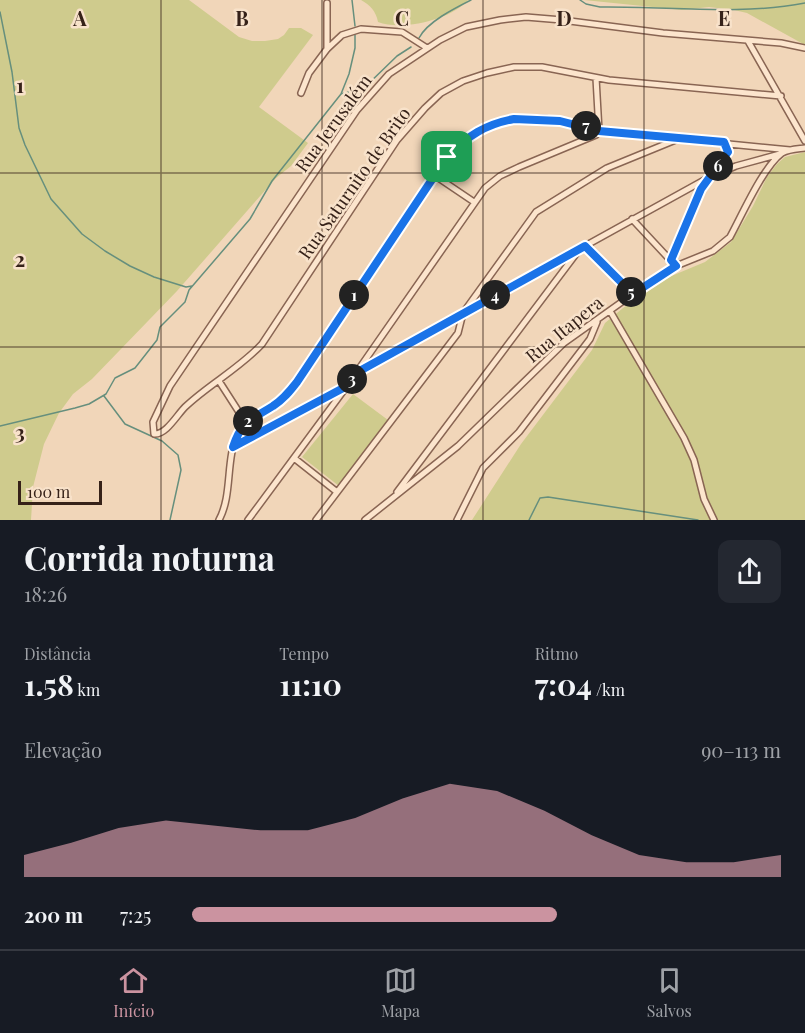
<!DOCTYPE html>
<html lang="pt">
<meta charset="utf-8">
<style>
:root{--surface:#171b24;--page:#242831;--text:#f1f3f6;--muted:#9ea1a6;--line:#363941;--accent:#cb93a0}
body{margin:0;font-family:"Playfair Display",serif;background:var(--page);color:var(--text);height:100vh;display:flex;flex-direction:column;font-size:22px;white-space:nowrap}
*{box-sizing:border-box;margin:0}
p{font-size:20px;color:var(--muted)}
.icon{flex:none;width:33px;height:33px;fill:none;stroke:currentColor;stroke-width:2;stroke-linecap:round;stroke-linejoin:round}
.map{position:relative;height:520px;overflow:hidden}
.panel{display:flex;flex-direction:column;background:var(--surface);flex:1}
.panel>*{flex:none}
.scale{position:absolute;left:18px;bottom:15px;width:84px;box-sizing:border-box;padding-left:6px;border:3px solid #362219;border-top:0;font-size:16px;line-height:21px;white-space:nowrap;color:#362219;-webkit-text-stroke:4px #f8e2ca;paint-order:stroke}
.pin{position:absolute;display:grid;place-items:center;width:51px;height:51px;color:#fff;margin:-26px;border-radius:12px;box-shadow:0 3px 9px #0006}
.km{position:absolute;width:30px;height:30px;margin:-15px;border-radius:50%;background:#222;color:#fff;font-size:16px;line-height:30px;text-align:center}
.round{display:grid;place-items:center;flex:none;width:63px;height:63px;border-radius:12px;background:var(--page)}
.headline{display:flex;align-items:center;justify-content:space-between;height:102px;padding:0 24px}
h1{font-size:33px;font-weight:700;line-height:45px}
.stats{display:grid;grid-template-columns:repeat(3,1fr);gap:9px;height:102px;padding:6px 24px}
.stats div{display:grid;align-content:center}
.stats b{font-size:30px;font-weight:700}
.stats small{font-size:16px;font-weight:400}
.stats p{font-size:16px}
.chart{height:168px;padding:12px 24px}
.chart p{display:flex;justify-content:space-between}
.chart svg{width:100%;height:108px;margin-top:6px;fill:var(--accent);opacity:.7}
ul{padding:0 24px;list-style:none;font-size:20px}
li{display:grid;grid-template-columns:96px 72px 1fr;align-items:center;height:45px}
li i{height:15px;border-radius:8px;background:var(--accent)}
.tabs{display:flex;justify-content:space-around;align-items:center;height:84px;border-top:2px solid var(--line);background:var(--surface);font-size:16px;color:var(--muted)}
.tabs a{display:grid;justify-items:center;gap:3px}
.tabs .selected{color:var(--accent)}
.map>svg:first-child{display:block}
</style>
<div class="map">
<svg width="805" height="520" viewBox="0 0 805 520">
<rect width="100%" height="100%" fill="#f1d6b9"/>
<path fill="#cfcb8d" d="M0,0H189L239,37L252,41H265L278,39L284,35L289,28H301L313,35L259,107L308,143L291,166L276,178L177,291L92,379L73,394L59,413L44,444L33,487L31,520H0Z
M361,0H468C451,20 402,31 378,22C376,11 370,5 361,0Z
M584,0H805V45L747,13L734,10L709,7L682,10Z
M805,152V520H472L521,444L592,350L605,323L623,308L669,277L705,262L731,242L753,206L767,177L777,164L785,157Z
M353,394L388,420L339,486L302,457Z"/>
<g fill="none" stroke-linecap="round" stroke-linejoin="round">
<path stroke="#668f7d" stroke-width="1.5" d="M352,0L355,26
M580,0L586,4L600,7C668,6 738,16 805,3
M0,12L12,72L19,128L25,145L51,199L82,234L105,251L130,266L154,277L186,287L192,286
M419,38C427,22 455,8 471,0
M341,94L364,88L397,56L411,47
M104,396L125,424L162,441L178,455L181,470L170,520
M0,426L75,408L89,404L106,394L115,378L135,368L157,340L160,327L185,302L189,290L250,219L272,181L341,94L349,74L355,48V35
M529,520L540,498L548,497L698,520"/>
<defs>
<path id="street" d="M327,3V49
M748,41L805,141
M301,93L309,73L327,49L342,35L361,29L402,32L427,48
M781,96L609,80L542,67H514L487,73L463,81L441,93L425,108L397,140L262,344C239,369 209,384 185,407C177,415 166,435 154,434L153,422L170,386L357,110L389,74L440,40L466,27L500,20L526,17L562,20L663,33L781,43L805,48
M434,175L474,202
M632,219L673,263
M585,246L633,294
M671,260L701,189L727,155L728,152L724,143
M610,311L684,438L694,460L704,499L714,520
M357,372L708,178L736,166L780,154
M219,381L246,423
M233,447L343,388
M294,458L337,492
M397,492L579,250
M219,520C233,494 225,460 238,433C245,419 262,414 275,405C284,399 290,390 297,382L436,171C472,125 505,111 563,121C582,124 599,131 618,133L790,150
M248,520L347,386L485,188L500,176L519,167L596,135L599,131L596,78
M316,520L458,333L463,313L536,212L607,168L678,139
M365,520L458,446L564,343L633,294L676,266L713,251L730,237C742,215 763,167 782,153C789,149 797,149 805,148
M457,520L483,468L519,432L590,339L597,322"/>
</defs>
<use href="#street" stroke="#896553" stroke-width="8"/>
<use href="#street" stroke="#fce5cd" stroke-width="5"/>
</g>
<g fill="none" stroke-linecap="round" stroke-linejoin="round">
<defs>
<path id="route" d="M514,119L560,121L599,131L724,142L728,152L701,189L671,260L676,266L633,294L585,246L356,373L347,386L233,447C242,420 251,420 273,406C283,400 290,391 297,382L447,157C467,136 486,124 514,119Z"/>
</defs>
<use href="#route" stroke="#fff" stroke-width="12"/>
<use href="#route" stroke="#1a73e8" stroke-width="8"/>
</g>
<path fill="none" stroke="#362219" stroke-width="1.5" stroke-opacity="0.55" d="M161,0V520M322,0V520M483,0V520M644,0V520M0,173H805M0,347H805"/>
<g text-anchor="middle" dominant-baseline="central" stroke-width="5" stroke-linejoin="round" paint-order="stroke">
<g font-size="18" fill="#362219" stroke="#f8e2ca">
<text transform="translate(333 123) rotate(-54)">Rua Jerusalém</text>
<text transform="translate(354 183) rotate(-55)">Rua Saturnito de Brito</text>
<text transform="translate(564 329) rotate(-39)">Rua Itapera</text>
</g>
</g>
<g font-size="20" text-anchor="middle" font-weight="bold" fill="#362219" stroke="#f8e2ca" stroke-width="5" stroke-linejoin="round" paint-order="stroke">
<text x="80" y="26">A</text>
<text x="242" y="26">B</text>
<text x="402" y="26">C</text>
<text x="564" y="26">D</text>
<text x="724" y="26">E</text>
<text x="20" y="93">1</text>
<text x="20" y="267">2</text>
<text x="20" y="440">3</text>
</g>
</svg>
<div class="scale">100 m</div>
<div class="pin" style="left:447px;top:157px;background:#1e9e55"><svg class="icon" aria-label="arrive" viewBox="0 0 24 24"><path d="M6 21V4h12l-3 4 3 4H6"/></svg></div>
<b class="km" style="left:354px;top:295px">1</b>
<b class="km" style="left:248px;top:421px">2</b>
<b class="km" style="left:352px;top:379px">3</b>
<b class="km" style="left:495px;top:295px">4</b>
<b class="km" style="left:631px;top:292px">5</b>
<b class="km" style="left:718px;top:166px">6</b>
<b class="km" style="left:586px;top:126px">7</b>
</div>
<section class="panel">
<div class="headline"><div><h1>Corrida noturna</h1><p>18:26</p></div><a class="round"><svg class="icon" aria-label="share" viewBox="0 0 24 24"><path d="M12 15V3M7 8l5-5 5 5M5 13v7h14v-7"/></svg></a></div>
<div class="stats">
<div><p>Distância</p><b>1.58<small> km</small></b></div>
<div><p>Tempo</p><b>11:10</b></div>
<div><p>Ritmo</p><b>7:04<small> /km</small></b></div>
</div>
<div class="chart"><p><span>Elevação</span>90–113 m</p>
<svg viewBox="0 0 160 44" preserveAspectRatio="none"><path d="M0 44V35L10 30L20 24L30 21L40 23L50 25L60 25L70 20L80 12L90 6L100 9L110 17L120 27L130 35L140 38L150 38L160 35V44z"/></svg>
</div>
<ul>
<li><b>200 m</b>7:25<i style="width:62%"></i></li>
</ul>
</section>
<nav class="tabs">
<a class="selected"><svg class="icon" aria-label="home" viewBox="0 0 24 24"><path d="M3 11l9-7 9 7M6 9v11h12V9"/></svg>Início</a>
<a><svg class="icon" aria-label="map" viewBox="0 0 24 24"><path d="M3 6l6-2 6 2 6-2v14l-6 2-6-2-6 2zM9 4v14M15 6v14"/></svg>Mapa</a>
<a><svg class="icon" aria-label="saved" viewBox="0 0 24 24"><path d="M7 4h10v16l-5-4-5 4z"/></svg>Salvos</a>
</nav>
